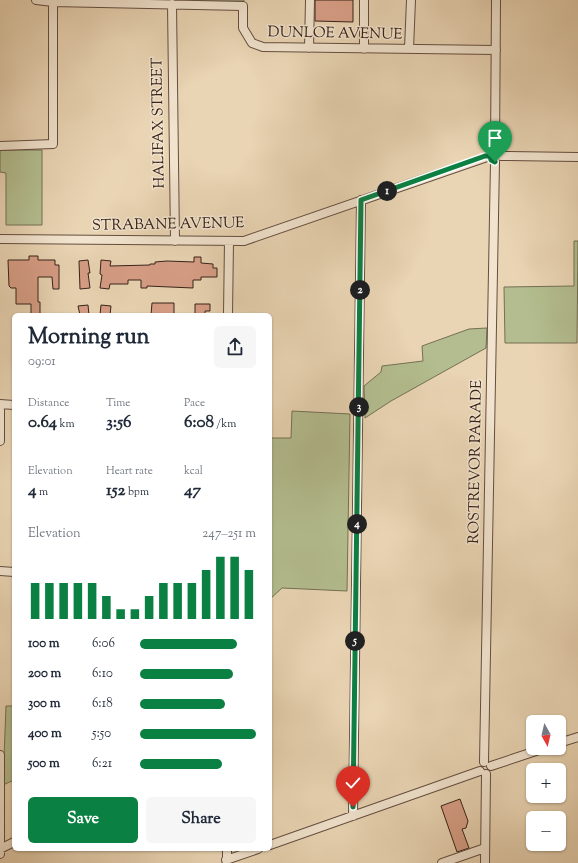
<!DOCTYPE html>
<meta charset="utf-8">
<style>
:root{--surface:#fff;--page:#f6f6f7;--text:#1f2937;--muted:#747a83;--accent:#0b8043}
body{margin:0;font-family:"Sorts Mill Goudy",serif;background:var(--page);color:var(--text);height:100vh;display:flex;flex-direction:column;font-size:15px;white-space:nowrap}
*{box-sizing:border-box;margin:0}
p{font-size:13px;color:var(--muted)}
.icon{flex:none;width:22px;height:22px;fill:none;stroke:currentColor;stroke-width:2;stroke-linecap:round;stroke-linejoin:round}
.map{position:relative;flex:1;overflow:hidden}
.drawer{position:absolute;left:12px;top:313px;width:260px;height:538px;display:flex;flex-direction:column;background:var(--surface);border-radius:6px;box-shadow:0 1px 3px #0004}
.drawer>*{flex:none}
.needle{width:26px;rotate:172deg}
.controls{position:absolute;left:526px;top:715px;display:grid;gap:8px}
.controls a{display:grid;place-items:center;width:40px;height:40px;border-radius:6px;background:var(--surface);box-shadow:0 1px 3px #0004;font-size:20px}
.pin{position:absolute;display:grid;place-items:center;width:34px;height:34px;color:#fff;margin:-41px -17px;border-radius:50% 50% 50% 0;rotate:-45deg;box-shadow:0 0 4px #0007}
.pin .icon{rotate:45deg}
.km{position:absolute;width:20px;height:20px;margin:-10px;border-radius:50%;background:#222;color:#fff;font-size:11px;line-height:20px;text-align:center}
.round{display:grid;place-items:center;flex:none;width:42px;height:42px;border-radius:6px;background:var(--page)}
.headline{display:flex;align-items:center;justify-content:space-between;height:68px;padding:0 16px}
h1{font-size:22px;font-weight:700;line-height:30px}
.stats{display:grid;grid-template-columns:repeat(3,1fr);gap:6px;height:68px;padding:4px 16px}
.stats div{display:grid;align-content:center}
.stats b{font-size:17px;font-weight:700}
.stats small{font-size:11px;font-weight:400}
.stats p{font-size:11px}
.chart{height:112px;padding:8px 16px}
.chart p{display:flex;justify-content:space-between}
.chart svg{width:100%;height:72px;margin-top:4px;stroke:var(--accent);stroke-width:6}
.primary-button{display:flex;gap:8px;margin-top:auto;padding:8px 16px}
.primary-button a{flex:1;height:46px;border-radius:6px;background:var(--accent);color:#fff;font-size:16px;font-weight:700;line-height:46px;text-align:center}
.primary-button a+a{background:var(--page);color:var(--text)}
ul{padding:0 16px;list-style:none;font-size:13px}
li{display:grid;grid-template-columns:64px 48px 1fr;align-items:center;height:30px}
li i{height:10px;border-radius:5px;background:var(--accent)}
.map>svg:first-child{display:block}
</style>
<div class="map">
<svg width="578" height="863" viewBox="0 0 578 863">
<rect width="100%" height="100%" fill="#e9d4b3"/>
<filter id="stains"><feTurbulence type="fractalNoise" baseFrequency=".005" numOctaves="4"/><feColorMatrix values="0 0 0 0 .2 0 0 0 0 .09 0 0 0 0 .02 0 0 0 .5 -.17"/></filter>
<radialGradient id="worn" r=".72"><stop offset=".6" stop-color="#630" stop-opacity="0"/><stop offset="1" stop-color="#630" stop-opacity=".3"/></radialGradient>
<path fill="#b3bd8f" stroke="#757054" d="M36,0H244L243,6Z
M0,150H42V225H6V173L0,172Z
M574,241H578L577,343H505L504,287L574,286Z
M487,328L486,348L391,401L365,418L364,386L381,372L382,366L423,361L422,346L469,329Z
M292,411L350,414L347,591L282,588L270,599V438H291Z
M6,706H14V780L3,785Z"/>
<path fill="#d79e86" stroke="#372219" d="M315,0H353V22L315,21Z
M29,256H38V260H55V265H59V289H53L52,277H38V302H40V315H31V304H16V288H11L9,286L8,260H29Z
M194,257H201V263L213,264V268H217V277H201V280H193V288L147,286V288H141V280H128V284H110L109,289L100,288L102,275L100,274L101,260L111,261L110,266L150,265V264H155V262L167,261L194,262Z
M88,260L90,273H88L90,288L80,289L79,261Z
M152,303H174V315H151Z
M195,304H210V311H205V315H195Z
M88,305L89,315H80L78,306Z
M101,305L111,306L110,315H100Z
M460,799L468,821L466,828L462,829L469,848L457,852L441,806Z"/>
<g fill="none" stroke-linecap="round" stroke-linejoin="round">
<defs>
<path id="minor" d="M36,0L53,2L243,6V28L252,43L263,47L496,50
M172,4L175,241
M309,48L310,0
M364,49V0
M409,49L411,0
M0,146L53,144V2
M495,150L496,0
M501,156L578,157
M0,239L244,241L490,156
M228,315L229,241
M0,404L14,405
M0,410V441
M0,571L14,572
M559,743L578,737
M0,755V854
M484,762L495,162
M491,766L545,748
M353,816L361,200
M270,845L480,771
M0,849L14,842
M227,849V863
M226,860L258,849
M442,863L485,848
M485,863L486,774"/>
</defs>
<use href="#minor" stroke="#644e40" stroke-width="10"/>
<use href="#minor" stroke="#f1e3ce" stroke-width="8"/>
</g>
<g fill="none" stroke-linecap="round" stroke-linejoin="round">
<defs>
<path id="route" d="M353,807L361,200L485,156H490L491,160L495,162"/>
</defs>
<use href="#route" stroke="#fff" stroke-width="8"/>
<use href="#route" stroke="#0b8043" stroke-width="5"/>
</g>
<g text-anchor="middle" dominant-baseline="central" stroke-width="3" stroke-linejoin="round" paint-order="stroke">
<g font-size="15" fill="#372219" stroke="#f1e3ce">
<text transform="translate(335 34) rotate(1)">DUNLOE AVENUE</text>
<text transform="translate(159 123) rotate(-91)">HALIFAX STREET</text>
<text transform="translate(168 225) rotate(-1)">STRABANE AVENUE</text>
<text transform="translate(476 462) rotate(-89)">ROSTREVOR PARADE</text>
</g>
</g>
<rect width="100%" height="100%" filter="url(#stains)"/>
<rect width="100%" height="100%" fill="url(#worn)"/>
</svg>
<div class="controls">
<a><svg class="needle" viewBox="-14 -14 28 28"><path d="M0-13l5 13h-10z" fill="#e53935"/><path d="M0 13l5-13h-10z" fill="#747a83"/></svg></a>
<a>+</a>
<a>−</a>
</div>
<div class="pin" style="left:495px;top:162px;background:#1e9e55"><svg class="icon" aria-label="arrive" viewBox="0 0 24 24"><path d="M6 21V4h12l-3 4 3 4H6"/></svg></div>
<div class="pin" style="left:353px;top:807px;background:#d93025"><svg class="icon" aria-label="check" viewBox="0 0 24 24"><path d="M5 12l5 5 9-10"/></svg></div>
<b class="km" style="left:387px;top:191px">1</b>
<b class="km" style="left:360px;top:290px">2</b>
<b class="km" style="left:359px;top:407px">3</b>
<b class="km" style="left:357px;top:524px">4</b>
<b class="km" style="left:355px;top:641px">5</b>
<section class="drawer">
<div class="headline"><div><h1>Morning run</h1><p>09:01</p></div><a class="round"><svg class="icon" aria-label="share" viewBox="0 0 24 24"><path d="M12 15V3M7 8l5-5 5 5M5 13v7h14v-7"/></svg></a></div>
<div class="stats">
<div><p>Distance</p><b>0.64<small> km</small></b></div>
<div><p>Time</p><b>3:56</b></div>
<div><p>Pace</p><b>6:08<small> /km</small></b></div>
</div>
<div class="stats">
<div><p>Elevation</p><b>4<small> m</small></b></div>
<div><p>Heart rate</p><b>152<small> bpm</small></b></div>
<div><p>kcal</p><b>47</b></div>
</div>
<div class="chart"><p><span>Elevation</span>247–251 m</p>
<svg viewBox="0 0 160 44" preserveAspectRatio="none"><path d="M5 44V22M15 44V22M25 44V22M35 44V22M45 44V22M55 44V30M65 44V38M75 44V38M85 44V30M95 44V22M105 44V22M115 44V22M125 44V14M135 44V6M145 44V6M155 44V14"/></svg>
</div>
<ul>
<li><b>100 m</b>6:06<i style="width:84%"></i></li>
<li><b>200 m</b>6:10<i style="width:80%"></i></li>
<li><b>300 m</b>6:18<i style="width:73%"></i></li>
<li><b>400 m</b>5:50<i style="width:100%"></i></li>
<li><b>500 m</b>6:21<i style="width:71%"></i></li>
</ul>
<div class="primary-button"><a>Save</a><a>Share</a></div>
</section>
</div>
